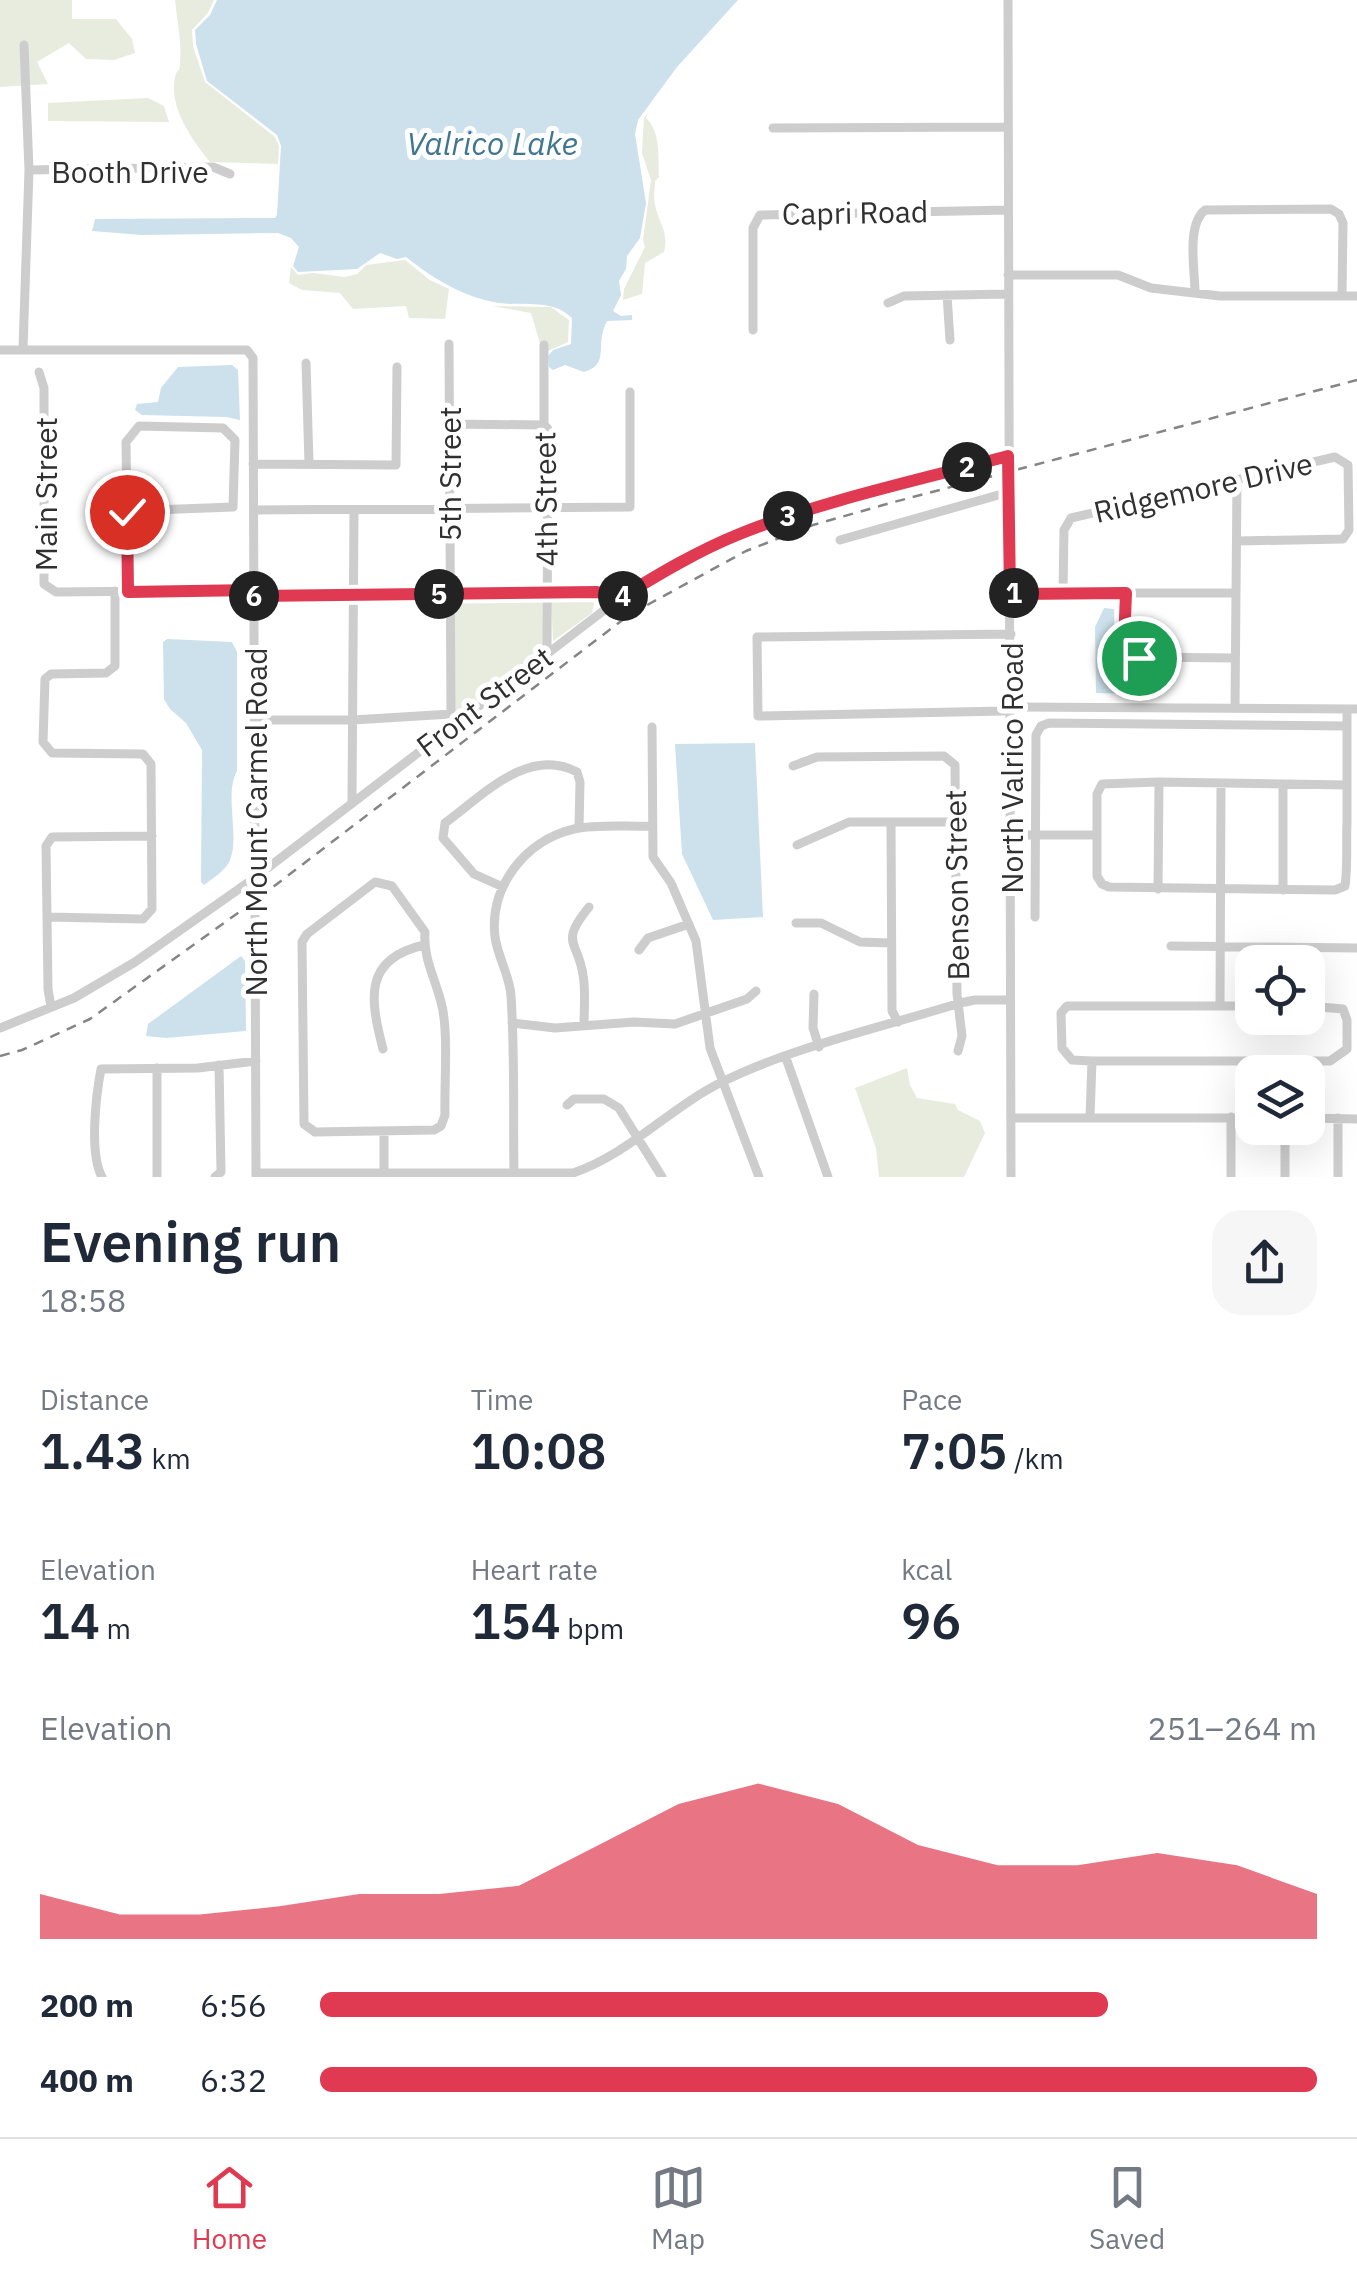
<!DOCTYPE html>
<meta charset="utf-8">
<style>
:root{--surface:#fff;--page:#f6f6f7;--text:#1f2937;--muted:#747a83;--line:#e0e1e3;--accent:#df3a51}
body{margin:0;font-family:"IBM Plex Sans",sans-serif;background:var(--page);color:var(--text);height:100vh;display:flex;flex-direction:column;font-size:38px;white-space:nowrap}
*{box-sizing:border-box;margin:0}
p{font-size:32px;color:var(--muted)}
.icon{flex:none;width:55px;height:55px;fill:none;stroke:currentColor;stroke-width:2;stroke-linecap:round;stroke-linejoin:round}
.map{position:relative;height:1177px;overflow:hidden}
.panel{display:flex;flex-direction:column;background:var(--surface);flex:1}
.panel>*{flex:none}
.buttons{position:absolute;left:1235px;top:945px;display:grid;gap:20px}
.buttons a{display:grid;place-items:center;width:90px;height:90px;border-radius:20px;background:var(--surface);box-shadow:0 10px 40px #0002;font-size:50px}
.pin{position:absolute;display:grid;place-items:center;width:85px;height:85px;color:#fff;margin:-42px;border:5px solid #fff;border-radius:50%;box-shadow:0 2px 10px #0007}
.km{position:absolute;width:50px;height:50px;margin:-25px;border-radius:50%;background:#222;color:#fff;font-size:28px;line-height:50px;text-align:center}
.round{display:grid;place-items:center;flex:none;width:105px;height:105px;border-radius:30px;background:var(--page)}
.overview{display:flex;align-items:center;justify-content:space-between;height:170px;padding:0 40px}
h1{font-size:55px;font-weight:600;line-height:75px}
.stats{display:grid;grid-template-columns:repeat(3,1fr);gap:15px;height:170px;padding:10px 40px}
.stats div{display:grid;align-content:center}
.stats b{font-size:50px;font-weight:600}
.stats small{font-size:28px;font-weight:400}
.stats p{font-size:28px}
.chart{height:280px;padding:20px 40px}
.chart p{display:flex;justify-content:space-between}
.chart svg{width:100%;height:180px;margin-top:10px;fill:var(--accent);opacity:.7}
ul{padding:0 40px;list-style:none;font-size:32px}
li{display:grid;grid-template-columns:160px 120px 1fr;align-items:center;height:75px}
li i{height:25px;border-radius:12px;background:var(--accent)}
.tab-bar{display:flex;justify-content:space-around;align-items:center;height:140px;border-top:2px solid var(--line);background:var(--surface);font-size:28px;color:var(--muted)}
.tab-bar a{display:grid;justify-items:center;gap:5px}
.tab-bar .active{color:var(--accent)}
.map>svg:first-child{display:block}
</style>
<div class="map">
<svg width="1357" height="1177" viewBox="0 0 1357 1177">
<rect width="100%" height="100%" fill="#fff"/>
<path fill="#e7ecdf" d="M0,0H72V19H116L132,39L135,53L114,60L86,59L69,43L37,62L48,84L0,87Z
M175,0H214L208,13L192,30L193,46L205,82L275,137L279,146L278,164L210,162C193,141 168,107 175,77C179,64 179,77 180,63C182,43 177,20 175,0Z
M148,98L164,106L169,122L48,121V103Z
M648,113L646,118C661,132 658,157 659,177L655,181C655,189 653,198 655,205C659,224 669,231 664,252L645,263L642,294L623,300L624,289L645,247L643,240L651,180L642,153L644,118Z
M405,260L430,280L449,289L445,319L409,318L406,306L353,309L340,293L302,290L289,283L291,267L298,275L313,273L345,277L357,274L366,265Z
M493,306L551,307L569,320L568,342L548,351L547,342H542L541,347L531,313Z
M588,594L594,604L592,613L553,641L551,597Z
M452,599H543L544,651L456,717L453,709Z
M907,1068L910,1085L917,1098L955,1104L958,1110L980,1121L985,1133L964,1177H879L876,1148L855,1088Z"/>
<path fill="#cce1eb" d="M217,0H738L677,67L638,120L635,134L646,203L640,238L627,256L626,269L619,281L621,295L613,311L621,316L632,315V320L607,321C594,345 611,364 584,372L565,365L553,370L549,367L548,356L553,350L571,344L572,318C549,296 518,309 489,301C458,294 430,276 406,257L397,259L380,253L357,269L298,272L293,266L299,247L291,238L278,233L142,235L92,231L95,219L275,218L277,215L281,146L277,135L207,81L196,44L195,30L210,15Z
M232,365L238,370L240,420L226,417L142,415L135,410L137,404L158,402L161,388L178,367Z
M1104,608L1114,609L1115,659L1117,663L1132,669L1136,675L1135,694L1096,693L1095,627Z
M167,639L232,642L237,652V771C223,797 242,840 228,864C223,872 212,879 204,885L201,882L202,750L186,723L170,709L164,699L163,642Z
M755,743L763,917L713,920L682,854L675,744Z
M241,956L245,961L246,1031L166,1038L146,1036L148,1024Z"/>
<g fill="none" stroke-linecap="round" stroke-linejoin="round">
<path stroke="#cdcdcd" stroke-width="9" d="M1008,0L1011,1177
M773,128L1007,127
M29,170L213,167L230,174
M1008,275H1118L1151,288L1220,296H1357
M1195,293C1195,270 1186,225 1205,210L1331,209L1339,214L1343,223L1342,296
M947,295L950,340
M888,303L904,296L1008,294
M753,330V228L760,215L1008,210
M449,344L451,714L456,722
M544,345V425L548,429L547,653
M23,349L29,170L24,45
M0,350H247L253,358L256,1177
M306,363L309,463
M39,372L44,388V584L56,592L255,590
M449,424L544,425
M253,464L396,465L397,367
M254,510L630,507V392
M127,511L233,507L235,440L223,428L139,426L126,442L128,591
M840,540L1009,492
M1011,593H1236
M1063,593L1064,530L1071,518L1335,457L1348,465L1349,530L1343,539L1237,541
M1126,593L1124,644L1127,653L1139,657L1235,658
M255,596L597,592L620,598
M1011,634L757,637L758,716L1004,711L1012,707L1357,709
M1235,708L1237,480
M255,720H353L451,714
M652,727L653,857L671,883L696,941L710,1048L759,1177
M793,766L817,757L944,756L955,765L957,994L962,1036L958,1051
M1283,784V890
M1347,785L1159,782L1102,784L1097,794V876L1102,884L1109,887L1335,890L1345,886C1348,865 1346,843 1347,822C1347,784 1347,747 1347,709
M352,801L354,511
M891,823L892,1011L898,1022
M1011,835H1097
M797,845L849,822H957
M375,882L392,886L425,932C423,958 435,978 441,1002C449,1030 444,1084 445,1115L441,1126L434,1130L315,1132L304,1124L302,942L307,934Z
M503,887L474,874L443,838L445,823C482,796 528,746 577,772L580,782L579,828
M1158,889L1159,782
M47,917L143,919L152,909L151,764L143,754L52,753L43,742L45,679L51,674L106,673L115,666V591
M1035,917L1036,735L1041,726L1049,723L1347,726
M796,923H821L860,942L891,943
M1171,946L1357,948
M639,950L648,938L689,924
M814,994L813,1028L819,1047
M1220,1006L1221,783
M1252,1006H1067L1061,1013L1062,1048L1072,1060L1092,1061H1330L1347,1049V1020L1343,1009L1308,1006
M51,1007L48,989L46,846L52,837L152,836
M512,1023L555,1028L634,1022L675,1024L747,999L756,991
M584,1025C584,1009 586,991 583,975C578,940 559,944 589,907
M0,1028L74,998L135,962L256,877L620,598C659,574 699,550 742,533C828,499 920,480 1009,456
M383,1049C370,999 363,959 424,945
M786,1058L828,1177
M157,1068V1177
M567,1105L574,1099H604L619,1108L662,1177
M1090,1117L1092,1061
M1231,1117V1177
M1011,1118H1252
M1308,1118L1357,1119
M1338,1118V1177
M1285,1128V1177
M384,1131V1177
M256,1173H573C631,1153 670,1107 724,1081C793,1047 886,1026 960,1003L975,1000H1010
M514,1174C513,1115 515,1055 511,996C510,976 498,958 495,937C489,886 526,840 574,829C598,824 627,827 652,826
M102,1177C89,1154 96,1095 101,1069L198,1068L256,1061
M215,1177L221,1172L219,1065"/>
<path stroke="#858585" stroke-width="2.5" stroke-dasharray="10 8" stroke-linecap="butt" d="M0,1056L22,1050L90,1019L256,900L629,615L746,551L813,525L894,502L1357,380"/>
</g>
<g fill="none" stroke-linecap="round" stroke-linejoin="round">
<defs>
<path id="route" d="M127,512L128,592L254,590V596L597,592L620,598C659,574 699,550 742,533C828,499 920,480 1008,456L1010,594L1126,593L1124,644L1127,652L1139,658"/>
</defs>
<use href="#route" stroke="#fff" stroke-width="20"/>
<use href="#route" stroke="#df3a51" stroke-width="12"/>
</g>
<g text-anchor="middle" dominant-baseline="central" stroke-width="10" stroke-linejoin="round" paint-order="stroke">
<g font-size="30" fill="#303030" stroke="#fff">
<text x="130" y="171">Booth Drive</text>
<text transform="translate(855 212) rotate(-1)">Capri Road</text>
<text transform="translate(449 474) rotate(-90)">5th Street</text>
<text transform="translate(1203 487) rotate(-13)">Ridgemore Drive</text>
<text transform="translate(45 494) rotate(-90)">Main Street</text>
<text transform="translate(545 499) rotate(-91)">4th Street</text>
<text transform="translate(484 701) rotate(-37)">Front Street</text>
<text transform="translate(1011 768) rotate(-90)">North Valrico Road</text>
<text transform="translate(255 822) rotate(-90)">North Mount Carmel Road</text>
<text transform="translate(956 885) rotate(-91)">Benson Street</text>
</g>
<g font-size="32" font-style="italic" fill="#407690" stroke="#fff">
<text x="492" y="143">Valrico Lake</text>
</g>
</g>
</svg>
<div class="buttons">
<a><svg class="icon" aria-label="locate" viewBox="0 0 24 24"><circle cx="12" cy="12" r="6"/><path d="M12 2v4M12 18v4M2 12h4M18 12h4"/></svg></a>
<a><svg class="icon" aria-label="layers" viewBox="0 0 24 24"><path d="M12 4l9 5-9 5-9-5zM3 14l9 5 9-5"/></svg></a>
</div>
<div class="pin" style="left:1139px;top:658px;background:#1e9e55"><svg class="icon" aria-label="arrive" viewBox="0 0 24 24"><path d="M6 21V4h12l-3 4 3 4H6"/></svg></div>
<div class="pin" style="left:127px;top:512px;background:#d93025"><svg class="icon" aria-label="check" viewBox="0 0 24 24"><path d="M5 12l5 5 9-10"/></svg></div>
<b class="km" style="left:1014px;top:593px">1</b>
<b class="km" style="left:967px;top:467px">2</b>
<b class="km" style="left:788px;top:516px">3</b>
<b class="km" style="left:623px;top:596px">4</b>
<b class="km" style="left:439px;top:594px">5</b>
<b class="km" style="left:254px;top:596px">6</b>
</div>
<section class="panel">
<div class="overview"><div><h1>Evening run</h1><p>18:58</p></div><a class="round"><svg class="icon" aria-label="share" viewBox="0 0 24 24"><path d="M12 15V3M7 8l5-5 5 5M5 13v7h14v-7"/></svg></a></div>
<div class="stats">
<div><p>Distance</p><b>1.43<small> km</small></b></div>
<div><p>Time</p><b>10:08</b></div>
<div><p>Pace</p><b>7:05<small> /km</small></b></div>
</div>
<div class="stats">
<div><p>Elevation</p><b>14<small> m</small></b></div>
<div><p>Heart rate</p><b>154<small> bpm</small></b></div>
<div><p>kcal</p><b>96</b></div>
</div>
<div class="chart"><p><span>Elevation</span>251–264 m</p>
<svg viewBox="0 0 160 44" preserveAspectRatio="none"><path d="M0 44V33L10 38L20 38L30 36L40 33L50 33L60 31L70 21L80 11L90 6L100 11L110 21L120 26L130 26L140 23L150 26L160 33V44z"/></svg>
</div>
<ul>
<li><b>200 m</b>6:56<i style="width:79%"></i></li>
<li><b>400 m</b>6:32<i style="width:100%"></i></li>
</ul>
</section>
<nav class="tab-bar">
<a class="active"><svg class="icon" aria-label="home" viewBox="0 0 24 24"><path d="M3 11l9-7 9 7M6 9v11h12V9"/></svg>Home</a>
<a><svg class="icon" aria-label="map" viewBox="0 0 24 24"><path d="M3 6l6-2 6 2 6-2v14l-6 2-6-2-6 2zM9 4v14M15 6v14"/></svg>Map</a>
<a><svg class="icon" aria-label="saved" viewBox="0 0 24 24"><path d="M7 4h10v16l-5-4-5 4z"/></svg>Saved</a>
</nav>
